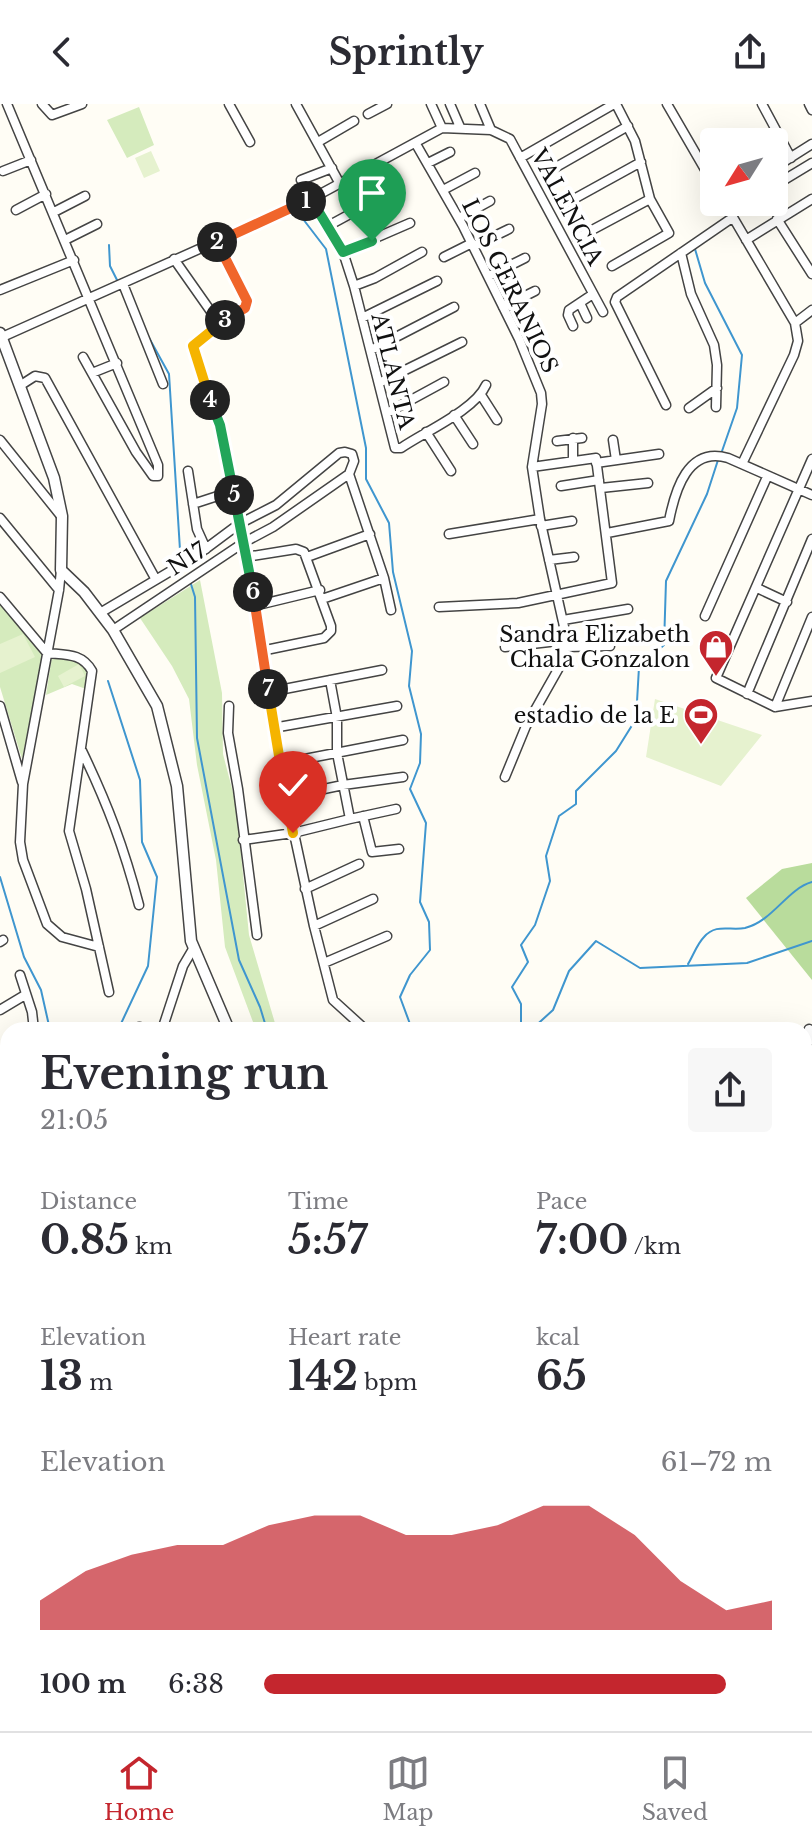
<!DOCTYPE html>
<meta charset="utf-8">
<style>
:root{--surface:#fff;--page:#f7f7f7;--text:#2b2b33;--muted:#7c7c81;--line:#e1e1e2;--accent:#c4262e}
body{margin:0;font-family:"Libre Baskerville",serif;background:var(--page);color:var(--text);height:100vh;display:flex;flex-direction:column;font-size:30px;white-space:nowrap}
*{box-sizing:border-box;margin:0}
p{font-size:26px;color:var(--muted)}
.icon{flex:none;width:44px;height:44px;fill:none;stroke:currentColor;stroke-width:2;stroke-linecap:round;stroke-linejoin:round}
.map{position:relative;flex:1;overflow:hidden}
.panel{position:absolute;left:0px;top:918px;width:812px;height:710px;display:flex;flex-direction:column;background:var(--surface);border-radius:24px 24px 0 0;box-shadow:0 8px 32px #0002}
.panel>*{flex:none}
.needle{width:52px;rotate:233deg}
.tools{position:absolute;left:700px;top:24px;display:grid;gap:16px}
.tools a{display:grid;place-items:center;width:88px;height:88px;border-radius:8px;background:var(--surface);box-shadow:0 8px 32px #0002;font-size:40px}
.pin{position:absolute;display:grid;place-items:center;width:68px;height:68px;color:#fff;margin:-82px -34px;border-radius:50% 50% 50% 0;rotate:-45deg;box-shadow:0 0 8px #0007}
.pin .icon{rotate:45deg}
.km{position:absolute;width:40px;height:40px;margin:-20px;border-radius:50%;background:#222;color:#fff;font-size:22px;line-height:40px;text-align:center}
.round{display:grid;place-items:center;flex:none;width:84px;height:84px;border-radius:8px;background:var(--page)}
.overview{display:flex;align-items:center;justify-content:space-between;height:136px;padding:0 40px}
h1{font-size:44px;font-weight:700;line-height:60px}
.figures{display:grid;grid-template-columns:repeat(3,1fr);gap:12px;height:136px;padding:8px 40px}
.figures div{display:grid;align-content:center}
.figures b{font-size:40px;font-weight:700}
.figures small{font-size:22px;font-weight:400}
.figures p{font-size:22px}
.chart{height:224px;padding:16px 40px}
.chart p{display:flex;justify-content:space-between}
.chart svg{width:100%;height:144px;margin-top:8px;fill:var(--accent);opacity:.7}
ul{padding:0 40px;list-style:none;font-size:26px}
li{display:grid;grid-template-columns:128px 96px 1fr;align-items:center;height:60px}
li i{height:20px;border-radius:10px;background:var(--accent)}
header{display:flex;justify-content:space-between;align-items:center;height:104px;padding:0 40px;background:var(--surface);font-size:36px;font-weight:700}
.tabs{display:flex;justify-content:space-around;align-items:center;height:112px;border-top:2px solid var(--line);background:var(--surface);font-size:22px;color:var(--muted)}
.tabs a{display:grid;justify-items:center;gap:4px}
.tabs .selected{color:var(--accent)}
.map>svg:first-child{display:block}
</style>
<header><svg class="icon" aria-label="back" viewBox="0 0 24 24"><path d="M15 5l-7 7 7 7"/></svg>Sprintly<svg class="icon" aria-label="share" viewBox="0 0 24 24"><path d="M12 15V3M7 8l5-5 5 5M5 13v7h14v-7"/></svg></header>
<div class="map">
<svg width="812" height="1627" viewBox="0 0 812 1627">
<rect width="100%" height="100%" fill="#fffdf5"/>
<path fill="#d5ebbd" d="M139,3L154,41L127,54L107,16Z
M200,476L222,589L223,650L236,700L249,831L277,926H256L225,843L216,756L197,661L189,595L172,562L140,514Z
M0,499L43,550L22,655L0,583Z
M52,552C77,555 92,554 86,585L72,580L46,591Z"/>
<path fill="#b9dc9c" d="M812,759V876L746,794L782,765Z"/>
<path fill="#e6f2cf" d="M151,47L160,67L144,74L135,54Z
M23,530L35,553L0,569V540Z
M79,560L85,572L64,583L58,572Z
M655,595L762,631L721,682L646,653Z"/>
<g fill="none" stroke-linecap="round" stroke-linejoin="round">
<path stroke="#3f96cf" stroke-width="2" d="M303,115L326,145L366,344V375L389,419L393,468L412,547L409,582L421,630L420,659L410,685L426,719L420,798L429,818L430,846L410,871L400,893L410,920V926
M109,141L110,162L118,178
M695,145L705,179L742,251L737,304L721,350
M148,232L169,270L180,446L184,456
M190,477L195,493L197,634L239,856L260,903L267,926
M108,577L140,676L142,738L157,773L148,862L118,926
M0,773L24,853L41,886L50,926
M688,860C693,852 697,840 704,833C716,819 730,827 745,824C773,817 787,785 812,778
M521,926V900L512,883L528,858L521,841L535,821L550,777L546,752L559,712L576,700V687L616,647L636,615L639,563L664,541L666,477L707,390L718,356
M531,926L553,906L569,867L596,837L640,864L747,859L812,837
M0,1258L8,1253
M804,1286L812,1283
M0,1328L8,1324"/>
<defs>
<path id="minor" d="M7,0L158,361V372
M42,0L52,11L82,0
M229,0L250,38
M296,0L340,80
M431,0L442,24
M450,0L460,23
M480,0L491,26
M667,0L714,81
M762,0L791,54
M809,0L812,6
M368,10L387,0
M318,38L354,17
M764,38L778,29
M416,40L463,122L519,235L541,289L542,300L532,363L540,415L567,536L565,553L526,622L505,673
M520,54L614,0
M428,59L450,48
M774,64L812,40
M3,67L31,56
M544,70L628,22
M301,76L332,64
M774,82L812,59
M443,86L475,69
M311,95L343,148L354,182L395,344H401C424,328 475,306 486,281
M724,98L795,219L798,237L794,251L742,360
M563,101L641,58
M16,106L46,90
M54,108L85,92
M730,109L748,98
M459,114L490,97
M777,115L812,170
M328,122L350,110
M577,134L650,95
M65,136L97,120
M746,136L812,95
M216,138L247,197L245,204L219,219L195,238L193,247L220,321L253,489L279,660L314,822L333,896L366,926
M474,142L509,125
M343,148L410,119
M681,149L691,190L714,241L717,261L716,303
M444,153L472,139
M174,155L219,219
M612,162L669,129L650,95L635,37L616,0
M489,172L525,154
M123,180L163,280
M354,182L375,174L422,148
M0,186L74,156
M580,199L587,214
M503,203L535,187
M362,214L437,177
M795,219L812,206
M573,222L568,211L569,206L593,190
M0,234L311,95L442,24L491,26L510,35L603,208
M371,246L454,203
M83,253L136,348L153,372H158
M92,269L117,259
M379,279L462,238
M21,281L35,272L45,274L155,474
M481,291L497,316
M666,301L615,198L617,193L732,114
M689,304L717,284
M387,309L444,278
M454,311L473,340
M426,328L451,367
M573,334V357
M0,336L61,412
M613,336L616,356
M557,337L582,334
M812,355L716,574L775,603L812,597
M596,359L659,350
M188,367L197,425L206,445
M349,370L384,474L391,506
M561,382L599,376
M601,384L648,379
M193,400L233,387
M0,414L59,486
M541,422L572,417
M607,429L669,417C675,386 688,342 728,354L812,391
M449,430L540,415
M246,453L296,445L304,448L331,522V527L324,534L261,547
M307,453L370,430
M549,456L574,453
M61,466L59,486L23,680L20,738L23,756L47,820L62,833L99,843
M757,484L787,498
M0,493L47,549C66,551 82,549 92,567L69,727L86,785L109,888
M322,495L384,474
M254,502L320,486
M439,503L518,499L612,479L596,354L532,363
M100,509L196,452L239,420L276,401L339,349L345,348L352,350L354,357L349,370L273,423L243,439L113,526
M705,512L767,373
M563,516L628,505
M505,543L567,536
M566,543L610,542
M269,588L382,566
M747,590L812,435
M0,602L22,678
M229,602L228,629L238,685L257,831
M775,603L812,513
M273,624L397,602
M82,647C108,701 124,744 139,801
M279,660L403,636
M286,693L343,681L403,673
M363,712L372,748L399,745
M350,715L396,705
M243,736L293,729L350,715L337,649V614L330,576
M305,785L359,760
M314,822L373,795
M0,838L3,836
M324,859L387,832
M20,871L32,908L34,926
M0,906L25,891
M139,923L154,926
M809,925L812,936
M162,926L183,862L193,845
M0,967L8,962
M804,1006L812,1037
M0,1031L8,1022
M804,1124L812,1122
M804,1185L812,1184
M804,1383L812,1382
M804,1417L812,1412
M804,1451L812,1446
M804,1491L812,1487
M0,1508L8,1517
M804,1532L812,1527
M0,1547L8,1561
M804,1574L812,1569
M554,1620L557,1627
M619,1620L632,1627
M695,1620L709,1627
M714,1627L726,1620"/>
<path id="tertiary" d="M0,229L54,374L62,412L61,466L84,488L113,526L157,602L177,682L191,837L229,926
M526,1620L539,1627"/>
<path id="trunk" d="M804,1154L812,1152
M804,1171L812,1169
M0,1437L8,1430
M0,1455L8,1448"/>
</defs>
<use href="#minor" stroke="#444" stroke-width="11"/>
<use href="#tertiary" stroke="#444" stroke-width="13"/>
<use href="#trunk" stroke="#222" stroke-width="17"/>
<use href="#minor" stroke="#fff" stroke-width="8"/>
<use href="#tertiary" stroke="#fff" stroke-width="10"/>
<use href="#trunk" stroke="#f7bc64" stroke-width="14"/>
</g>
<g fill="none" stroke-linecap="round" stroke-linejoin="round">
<defs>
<path id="split-1" d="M306,97L311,95L343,148L372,137"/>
<path id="split-2" d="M217,138L306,97"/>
<path id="split-3" d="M217,138L247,197L245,204L225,216"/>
<path id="split-4" d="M210,296L193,242L225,216"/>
<path id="split-5" d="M210,296L220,321L234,391"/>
<path id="split-6" d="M234,391L253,488"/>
<path id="split-7" d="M253,488L268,585"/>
<path id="split-8" d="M268,585L284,682"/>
<path id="split-9" d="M284,682L293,729"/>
</defs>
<use href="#split-1" stroke="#fff" stroke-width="16"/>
<use href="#split-2" stroke="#fff" stroke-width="16"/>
<use href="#split-3" stroke="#fff" stroke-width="16"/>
<use href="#split-4" stroke="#fff" stroke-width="16"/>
<use href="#split-5" stroke="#fff" stroke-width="16"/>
<use href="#split-6" stroke="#fff" stroke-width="16"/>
<use href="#split-7" stroke="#fff" stroke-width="16"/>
<use href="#split-8" stroke="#fff" stroke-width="16"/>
<use href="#split-9" stroke="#fff" stroke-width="16"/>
<use href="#split-1" stroke="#22a559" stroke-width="10"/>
<use href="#split-2" stroke="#f0652b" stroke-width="10"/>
<use href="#split-3" stroke="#f0652b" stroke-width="10"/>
<use href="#split-4" stroke="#f5b400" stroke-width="10"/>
<use href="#split-5" stroke="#22a559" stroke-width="10"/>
<use href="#split-6" stroke="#22a559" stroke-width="10"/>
<use href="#split-7" stroke="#f0652b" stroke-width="10"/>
<use href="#split-8" stroke="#f5b400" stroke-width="10"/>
<use href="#split-9" stroke="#f5b400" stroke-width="10"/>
</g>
<defs>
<symbol id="shop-pin" viewBox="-11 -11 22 30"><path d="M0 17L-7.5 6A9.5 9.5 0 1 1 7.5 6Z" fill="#c4262e" stroke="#fff"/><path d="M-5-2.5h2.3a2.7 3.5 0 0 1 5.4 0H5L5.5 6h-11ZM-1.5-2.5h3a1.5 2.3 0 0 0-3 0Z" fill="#fff"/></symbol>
<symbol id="stadium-pin" viewBox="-11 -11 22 30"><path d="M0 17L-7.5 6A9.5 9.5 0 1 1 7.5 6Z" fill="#c4262e" stroke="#fff"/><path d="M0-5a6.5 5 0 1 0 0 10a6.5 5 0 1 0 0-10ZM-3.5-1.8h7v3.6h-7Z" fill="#fff"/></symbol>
</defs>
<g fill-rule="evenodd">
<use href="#shop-pin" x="696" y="523" width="40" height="54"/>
<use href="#stadium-pin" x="681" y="591" width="40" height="54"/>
</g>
<g text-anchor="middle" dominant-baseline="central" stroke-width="8" stroke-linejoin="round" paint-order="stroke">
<g font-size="22" fill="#111" stroke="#fff">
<text transform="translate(567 103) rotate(62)">VALENCIA</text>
<text transform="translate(510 182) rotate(64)">LOS GERANIOS</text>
<text transform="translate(393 267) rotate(76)">ATLANTA</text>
<text transform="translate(187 455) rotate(-33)">N17</text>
</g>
<g font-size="22" fill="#111" stroke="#fff" text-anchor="end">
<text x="690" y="530">Sandra Elizabeth<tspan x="690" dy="25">Chala Gonzalon</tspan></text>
<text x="675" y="611">estadio de la E</text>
</g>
</g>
</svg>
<div class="tools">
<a><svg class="needle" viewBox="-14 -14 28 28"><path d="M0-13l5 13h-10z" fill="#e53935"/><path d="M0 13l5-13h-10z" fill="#7c7c81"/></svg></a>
</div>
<div class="pin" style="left:372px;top:137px;background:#1e9e55"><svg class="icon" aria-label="arrive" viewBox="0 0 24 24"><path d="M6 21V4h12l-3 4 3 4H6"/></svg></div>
<div class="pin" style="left:293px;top:729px;background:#d93025"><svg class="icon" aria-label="check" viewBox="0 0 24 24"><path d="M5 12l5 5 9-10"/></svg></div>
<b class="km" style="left:306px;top:97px">1</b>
<b class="km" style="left:217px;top:138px">2</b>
<b class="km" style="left:225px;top:216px">3</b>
<b class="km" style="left:210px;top:296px">4</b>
<b class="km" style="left:234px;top:391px">5</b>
<b class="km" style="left:253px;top:488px">6</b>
<b class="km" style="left:268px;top:585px">7</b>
<section class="panel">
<div class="overview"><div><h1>Evening run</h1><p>21:05</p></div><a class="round"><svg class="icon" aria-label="share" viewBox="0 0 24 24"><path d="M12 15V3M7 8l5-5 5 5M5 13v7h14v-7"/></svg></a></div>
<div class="figures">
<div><p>Distance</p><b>0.85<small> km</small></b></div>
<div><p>Time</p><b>5:57</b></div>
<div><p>Pace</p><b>7:00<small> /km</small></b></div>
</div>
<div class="figures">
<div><p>Elevation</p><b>13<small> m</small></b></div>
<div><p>Heart rate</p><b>142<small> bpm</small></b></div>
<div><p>kcal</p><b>65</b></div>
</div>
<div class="chart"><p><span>Elevation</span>61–72 m</p>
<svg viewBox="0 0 160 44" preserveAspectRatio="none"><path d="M0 44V35L10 26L20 21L30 18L40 18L50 12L60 9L70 9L80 15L90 15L100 12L110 6L120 6L130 15L140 29L150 38L160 35V44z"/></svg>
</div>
<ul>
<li><b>100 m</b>6:38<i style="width:91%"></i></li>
</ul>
</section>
</div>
<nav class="tabs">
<a class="selected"><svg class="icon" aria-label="home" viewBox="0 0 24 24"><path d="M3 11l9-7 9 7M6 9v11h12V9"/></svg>Home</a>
<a><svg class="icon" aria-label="map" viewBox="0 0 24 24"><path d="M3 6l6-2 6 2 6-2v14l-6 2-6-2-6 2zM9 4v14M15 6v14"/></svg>Map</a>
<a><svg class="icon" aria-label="saved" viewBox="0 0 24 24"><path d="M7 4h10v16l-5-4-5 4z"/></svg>Saved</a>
</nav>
